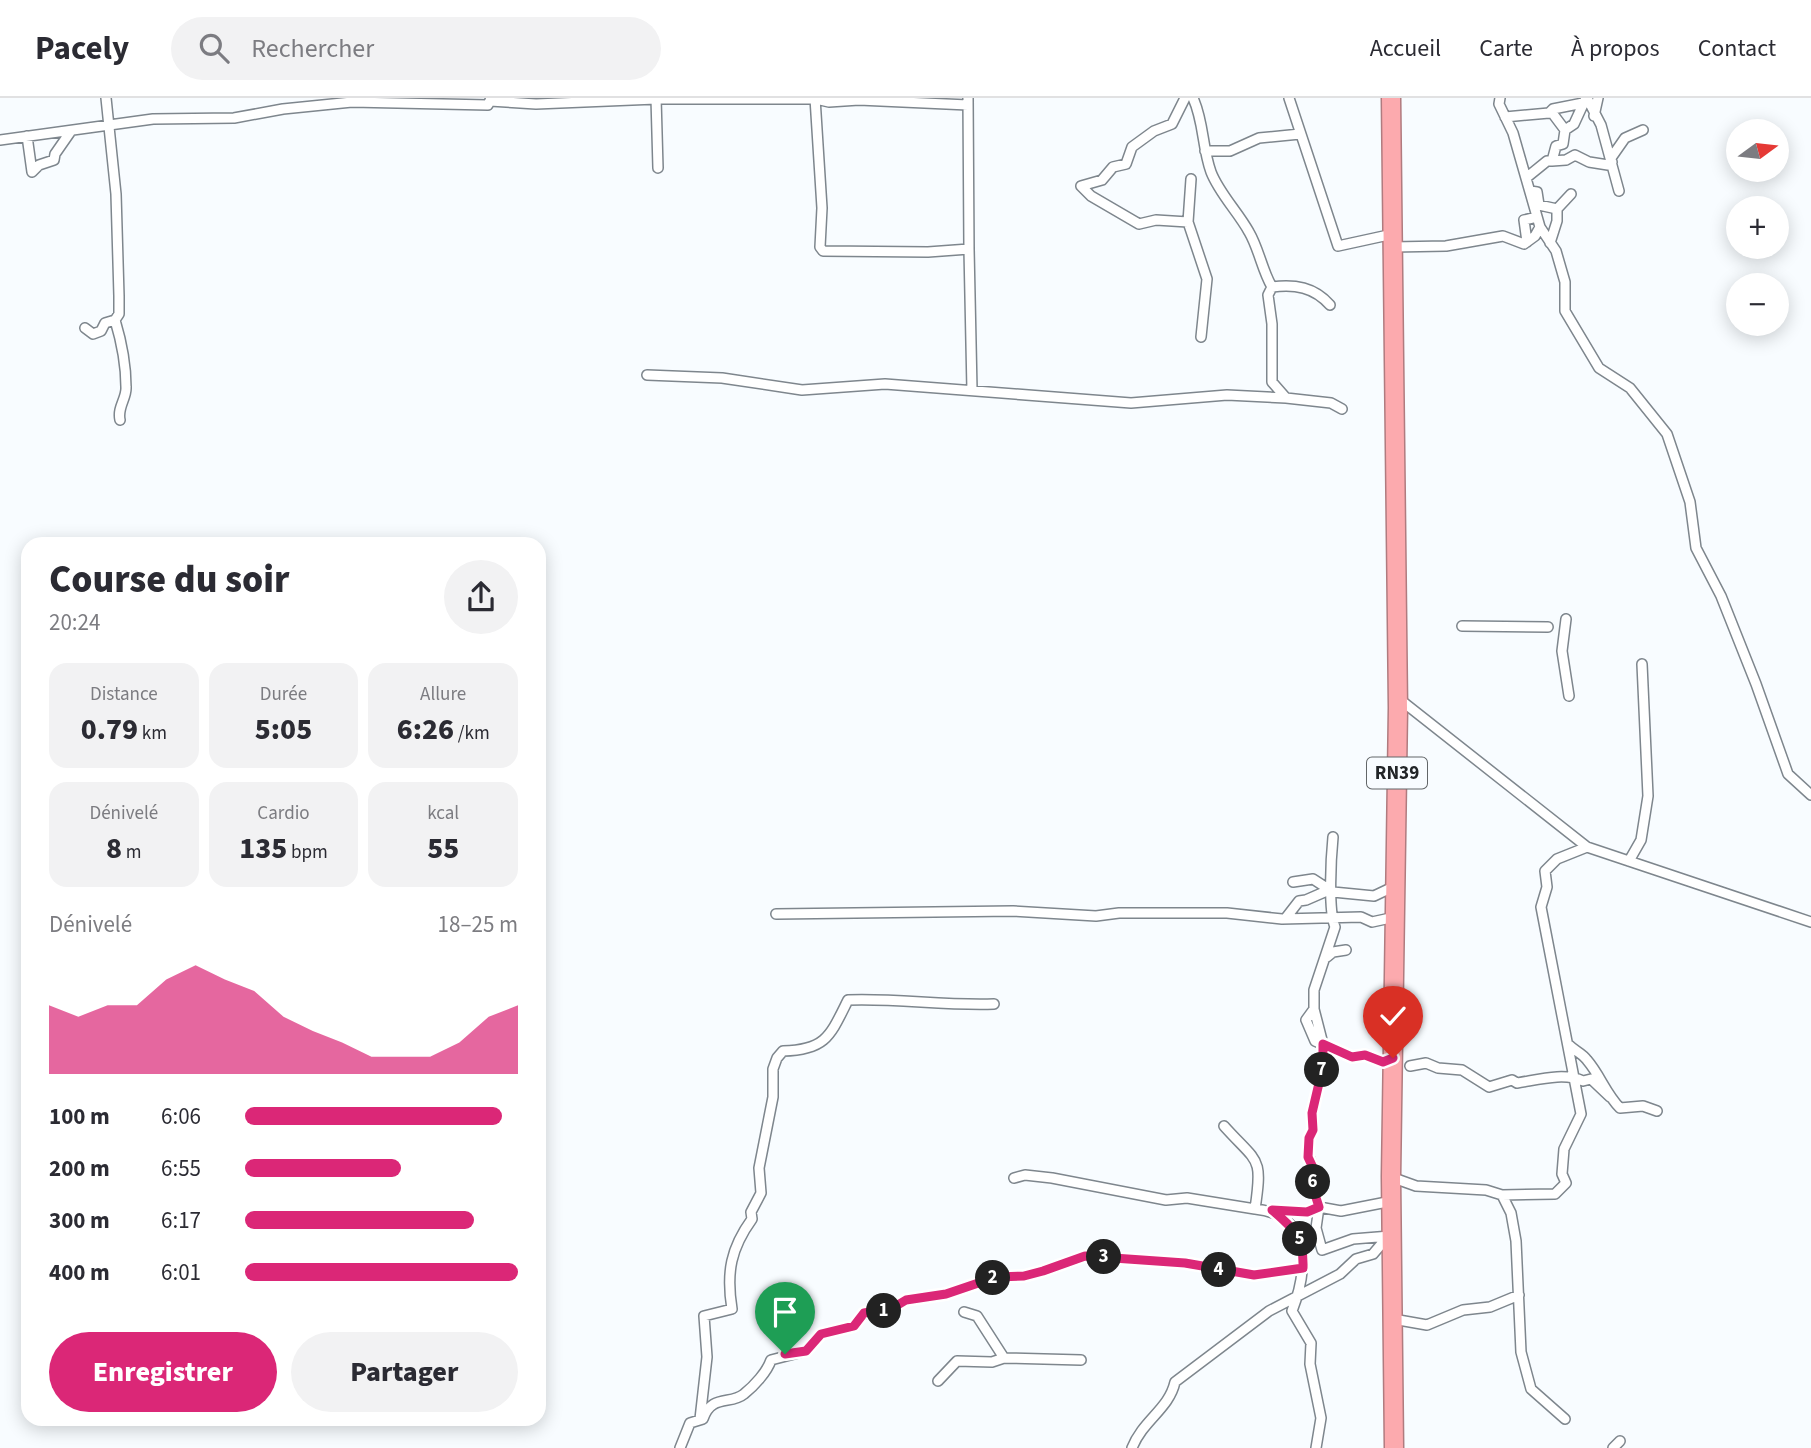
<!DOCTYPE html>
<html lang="fr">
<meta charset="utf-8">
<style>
:root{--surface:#fff;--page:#f2f2f3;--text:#2b2b33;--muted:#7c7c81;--line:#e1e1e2;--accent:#db2777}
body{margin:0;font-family:"Source Sans 3",sans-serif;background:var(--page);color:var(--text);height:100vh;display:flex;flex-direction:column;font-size:26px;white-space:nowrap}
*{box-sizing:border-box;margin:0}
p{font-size:23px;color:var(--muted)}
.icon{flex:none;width:38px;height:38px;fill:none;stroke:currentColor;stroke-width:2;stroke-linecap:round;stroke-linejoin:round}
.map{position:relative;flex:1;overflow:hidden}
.sheet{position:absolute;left:21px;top:439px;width:525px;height:889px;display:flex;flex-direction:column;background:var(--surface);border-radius:21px;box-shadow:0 4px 18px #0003}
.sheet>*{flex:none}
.needle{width:46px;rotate:75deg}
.fabs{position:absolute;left:1726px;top:21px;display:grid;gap:14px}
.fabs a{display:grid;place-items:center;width:63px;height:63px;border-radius:50%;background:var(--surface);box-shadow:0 4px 18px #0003;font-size:35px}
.pin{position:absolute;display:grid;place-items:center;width:60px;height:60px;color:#fff;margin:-72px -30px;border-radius:50% 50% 50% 0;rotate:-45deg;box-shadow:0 0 7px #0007}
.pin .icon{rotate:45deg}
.km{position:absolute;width:35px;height:35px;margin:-18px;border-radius:50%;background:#222;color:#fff;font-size:19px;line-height:35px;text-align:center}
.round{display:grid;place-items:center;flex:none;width:74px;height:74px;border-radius:37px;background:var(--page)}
.headline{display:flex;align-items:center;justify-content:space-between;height:119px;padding:0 28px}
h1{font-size:38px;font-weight:800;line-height:52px}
.metrics{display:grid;grid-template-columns:repeat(3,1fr);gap:10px;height:119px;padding:7px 28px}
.metrics div{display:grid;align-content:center;border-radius:18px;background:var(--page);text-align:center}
.metrics b{font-size:30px;font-weight:800}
.metrics small{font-size:19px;font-weight:400}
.metrics p{font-size:19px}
.chart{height:196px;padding:14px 28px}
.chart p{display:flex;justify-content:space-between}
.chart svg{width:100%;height:126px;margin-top:7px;fill:var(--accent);opacity:.7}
.primary-button{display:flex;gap:14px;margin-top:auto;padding:14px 28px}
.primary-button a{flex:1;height:80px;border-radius:42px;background:var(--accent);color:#fff;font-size:28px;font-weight:800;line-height:80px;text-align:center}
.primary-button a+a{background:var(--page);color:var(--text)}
ul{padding:0 28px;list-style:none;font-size:23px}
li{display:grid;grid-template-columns:112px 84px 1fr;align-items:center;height:52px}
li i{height:18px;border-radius:9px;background:var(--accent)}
header{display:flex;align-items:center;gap:42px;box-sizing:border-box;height:98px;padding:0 35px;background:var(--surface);border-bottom:2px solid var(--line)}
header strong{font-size:33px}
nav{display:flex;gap:38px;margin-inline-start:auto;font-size:24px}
.search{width:490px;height:63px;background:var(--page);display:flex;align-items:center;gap:18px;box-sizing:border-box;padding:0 24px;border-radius:38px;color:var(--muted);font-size:26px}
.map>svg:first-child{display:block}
</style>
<header>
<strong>Pacely</strong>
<div class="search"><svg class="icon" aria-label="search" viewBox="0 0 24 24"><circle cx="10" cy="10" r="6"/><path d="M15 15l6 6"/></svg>Rechercher</div>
<nav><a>Accueil</a><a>Carte</a><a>À propos</a><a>Contact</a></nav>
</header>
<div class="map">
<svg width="1811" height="1350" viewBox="0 0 1811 1350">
<rect width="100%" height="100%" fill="#f8fcff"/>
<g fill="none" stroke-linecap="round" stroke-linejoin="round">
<defs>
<path id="street" d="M106,0L116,96L119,198V216L115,222C121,242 126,267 126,289C127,300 117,309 120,322
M656,0L658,70
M815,0L822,110L820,149L823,153L928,154L969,151L972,292
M968,0L969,151
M1185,0L1172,26L1154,33L1132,49L1126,66L1113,69L1102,82L1081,88L1091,98L1139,126L1156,122L1188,124
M1193,0C1204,24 1202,49 1211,74C1219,95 1238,114 1249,134C1259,151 1262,172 1272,189L1268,197L1272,226V284L1286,300L1331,305L1342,311
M1289,0L1338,148L1393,136
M1500,0L1499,6L1513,35L1540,129L1556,153L1565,184V213L1599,270L1630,290L1667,336L1690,404L1696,450L1721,498L1756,586L1788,676L1811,697
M1587,0L1601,27L1619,93
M490,3L536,6L656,1H816L829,4L859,2L968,7
M1549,15L1553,16L1565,32
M1594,18L1598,0
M1505,19L1549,15L1553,11L1583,5
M27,38L32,74
M0,42L153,21L234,20L283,11L352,4L488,7L491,0
M1205,53H1230L1259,40L1300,36
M1611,60L1625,40L1643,32
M1552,63L1566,62L1575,57L1589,64L1608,67L1612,64
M32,74L39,67L54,62L55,56L71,33
M1526,80L1547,63H1552L1556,48L1563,46L1565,32L1574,26L1586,0
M1191,81L1188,124L1207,181L1201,239
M1530,93L1537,94L1539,107L1557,111
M1527,144L1524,122L1537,119
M1550,145L1557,123V111L1571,96
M1393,149L1446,148L1503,138L1524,146L1535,138L1540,129
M1272,189C1295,186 1314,189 1330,207
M85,230L93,236L101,233L105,225L115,222
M647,277L722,280L802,292L885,286L1131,305L1227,297L1286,300
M1566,521L1562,553L1569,598
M1462,528L1548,529
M1398,600L1587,749L1811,824
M1333,739C1331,759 1328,812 1335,829L1314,892V911L1323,946V968L1312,1015L1313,1032L1309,1040V1059L1315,1074L1312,1087L1319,1109L1316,1130L1322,1152L1353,1141L1390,1138
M1629,763L1641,742L1648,698L1642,566
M1293,784L1313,781L1333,794L1374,798L1395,788
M776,816L1013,813L1096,818L1119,815H1227L1282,821L1361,819L1372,824L1395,819
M1285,821L1299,803L1306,802L1329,792
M1327,859L1333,854L1346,852
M1314,911L1306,922L1315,943L1352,959L1365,957L1383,964L1393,960
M1569,947C1575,953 1582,955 1587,962C1600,977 1606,996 1620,1010L1643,1008L1657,1013
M1410,968L1426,965L1438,970L1462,972L1489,989L1512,982L1517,985C1537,982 1564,974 1583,983L1591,981L1610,999
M1224,1028C1258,1066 1263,1057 1255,1111C1312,1116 1308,1172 1292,1213L1311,1245L1310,1266L1321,1320L1316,1350
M1391,1079L1416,1088L1486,1092L1502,1097L1555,1096L1566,1085L1562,1076L1564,1051L1581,1016L1541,809L1547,789L1545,773L1557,761L1587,749
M1014,1080L1025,1077L1052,1080L1166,1102L1187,1100L1255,1111
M1502,1097L1511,1115L1516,1143L1521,1254L1531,1291L1565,1321
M1272,1112L1306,1114L1319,1109L1341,1113L1392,1103
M964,1214L977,1218L1004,1260
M1393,1221L1427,1227L1463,1212L1490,1209L1519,1197
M938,1283L957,1263L992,1264L1004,1260L1081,1262
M700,1321L707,1259L704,1218L732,1211C726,1174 731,1150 752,1121L751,1114L761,1095L759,1070L773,999V971L777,960L783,953C826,952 830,938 848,902C897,900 945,908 994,906
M680,1350L690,1325L703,1321C711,1296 731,1307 744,1296C754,1288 767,1274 771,1262L806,1253L821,1236L854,1228L864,1215L881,1212L886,1214L906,1202L946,1196L996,1179L1024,1178L1043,1173L1085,1158L1185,1165L1254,1177L1303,1170
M1132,1350C1143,1322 1169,1311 1175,1284L1269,1213L1340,1176L1356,1161L1373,1156L1390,1136
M1613,1350L1620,1343"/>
<path id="highway" d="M1391,0L1398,610L1391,1079L1394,1350"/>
</defs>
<use href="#street" stroke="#7e868d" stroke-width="12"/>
<use href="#highway" stroke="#b07b7f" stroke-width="21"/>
<use href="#street" stroke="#fff" stroke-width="9"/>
<use href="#highway" stroke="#fcaaae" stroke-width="18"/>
</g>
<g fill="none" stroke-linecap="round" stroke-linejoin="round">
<defs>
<path id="route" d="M785,1256L806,1253L821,1236L854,1228L864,1215L881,1212L886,1214L906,1202L946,1196L996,1179L1024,1178L1043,1173L1085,1158L1185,1165L1254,1177L1303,1170C1304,1139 1295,1132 1272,1112L1307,1114L1319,1109L1312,1087L1315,1074L1308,1059L1309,1040L1313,1032L1312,1015L1323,968V946L1352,959L1365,957L1383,964L1393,960"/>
</defs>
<use href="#route" stroke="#fff" stroke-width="14"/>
<use href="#route" stroke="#db2777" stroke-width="9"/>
</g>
<g text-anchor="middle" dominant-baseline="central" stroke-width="5" stroke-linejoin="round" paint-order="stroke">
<rect fill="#f8fcff" stroke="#626668" stroke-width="2" x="1367" y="659.5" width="60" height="31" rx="5"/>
<g font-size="19" font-weight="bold" fill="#222528">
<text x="1397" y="675">RN39</text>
</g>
</g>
</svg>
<div class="fabs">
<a><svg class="needle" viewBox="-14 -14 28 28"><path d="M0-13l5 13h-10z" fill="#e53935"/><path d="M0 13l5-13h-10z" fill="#7c7c81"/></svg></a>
<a>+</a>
<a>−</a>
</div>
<div class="pin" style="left:785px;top:1256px;background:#1e9e55"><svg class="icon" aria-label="arrive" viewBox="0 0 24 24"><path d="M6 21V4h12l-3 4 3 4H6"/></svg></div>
<div class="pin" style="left:1393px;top:960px;background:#d93025"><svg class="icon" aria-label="check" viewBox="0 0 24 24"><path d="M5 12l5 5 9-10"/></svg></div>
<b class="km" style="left:884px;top:1213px">1</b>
<b class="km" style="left:993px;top:1180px">2</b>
<b class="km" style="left:1104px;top:1159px">3</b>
<b class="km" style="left:1219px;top:1172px">4</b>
<b class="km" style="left:1300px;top:1141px">5</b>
<b class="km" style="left:1313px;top:1084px">6</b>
<b class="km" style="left:1322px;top:972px">7</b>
<section class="sheet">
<div class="headline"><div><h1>Course du soir</h1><p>20:24</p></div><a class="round"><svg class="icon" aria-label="share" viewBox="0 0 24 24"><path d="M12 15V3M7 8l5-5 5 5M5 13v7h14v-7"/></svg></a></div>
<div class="metrics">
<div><p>Distance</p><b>0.79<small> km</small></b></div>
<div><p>Durée</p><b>5:05</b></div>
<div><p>Allure</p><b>6:26<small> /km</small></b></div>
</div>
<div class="metrics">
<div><p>Dénivelé</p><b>8<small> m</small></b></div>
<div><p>Cardio</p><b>135<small> bpm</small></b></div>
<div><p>kcal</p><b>55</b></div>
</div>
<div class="chart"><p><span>Dénivelé</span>18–25 m</p>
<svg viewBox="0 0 160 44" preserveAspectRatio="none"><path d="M0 44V20L10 24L20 20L30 20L40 11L50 6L60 11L70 15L80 24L90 29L100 33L110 38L120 38L130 38L140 33L150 24L160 20V44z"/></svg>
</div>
<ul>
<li><b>100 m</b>6:06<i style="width:94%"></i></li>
<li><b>200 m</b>6:55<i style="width:57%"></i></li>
<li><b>300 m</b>6:17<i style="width:84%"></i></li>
<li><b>400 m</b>6:01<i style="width:100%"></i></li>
</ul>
<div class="primary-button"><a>Enregistrer</a><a>Partager</a></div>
</section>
</div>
